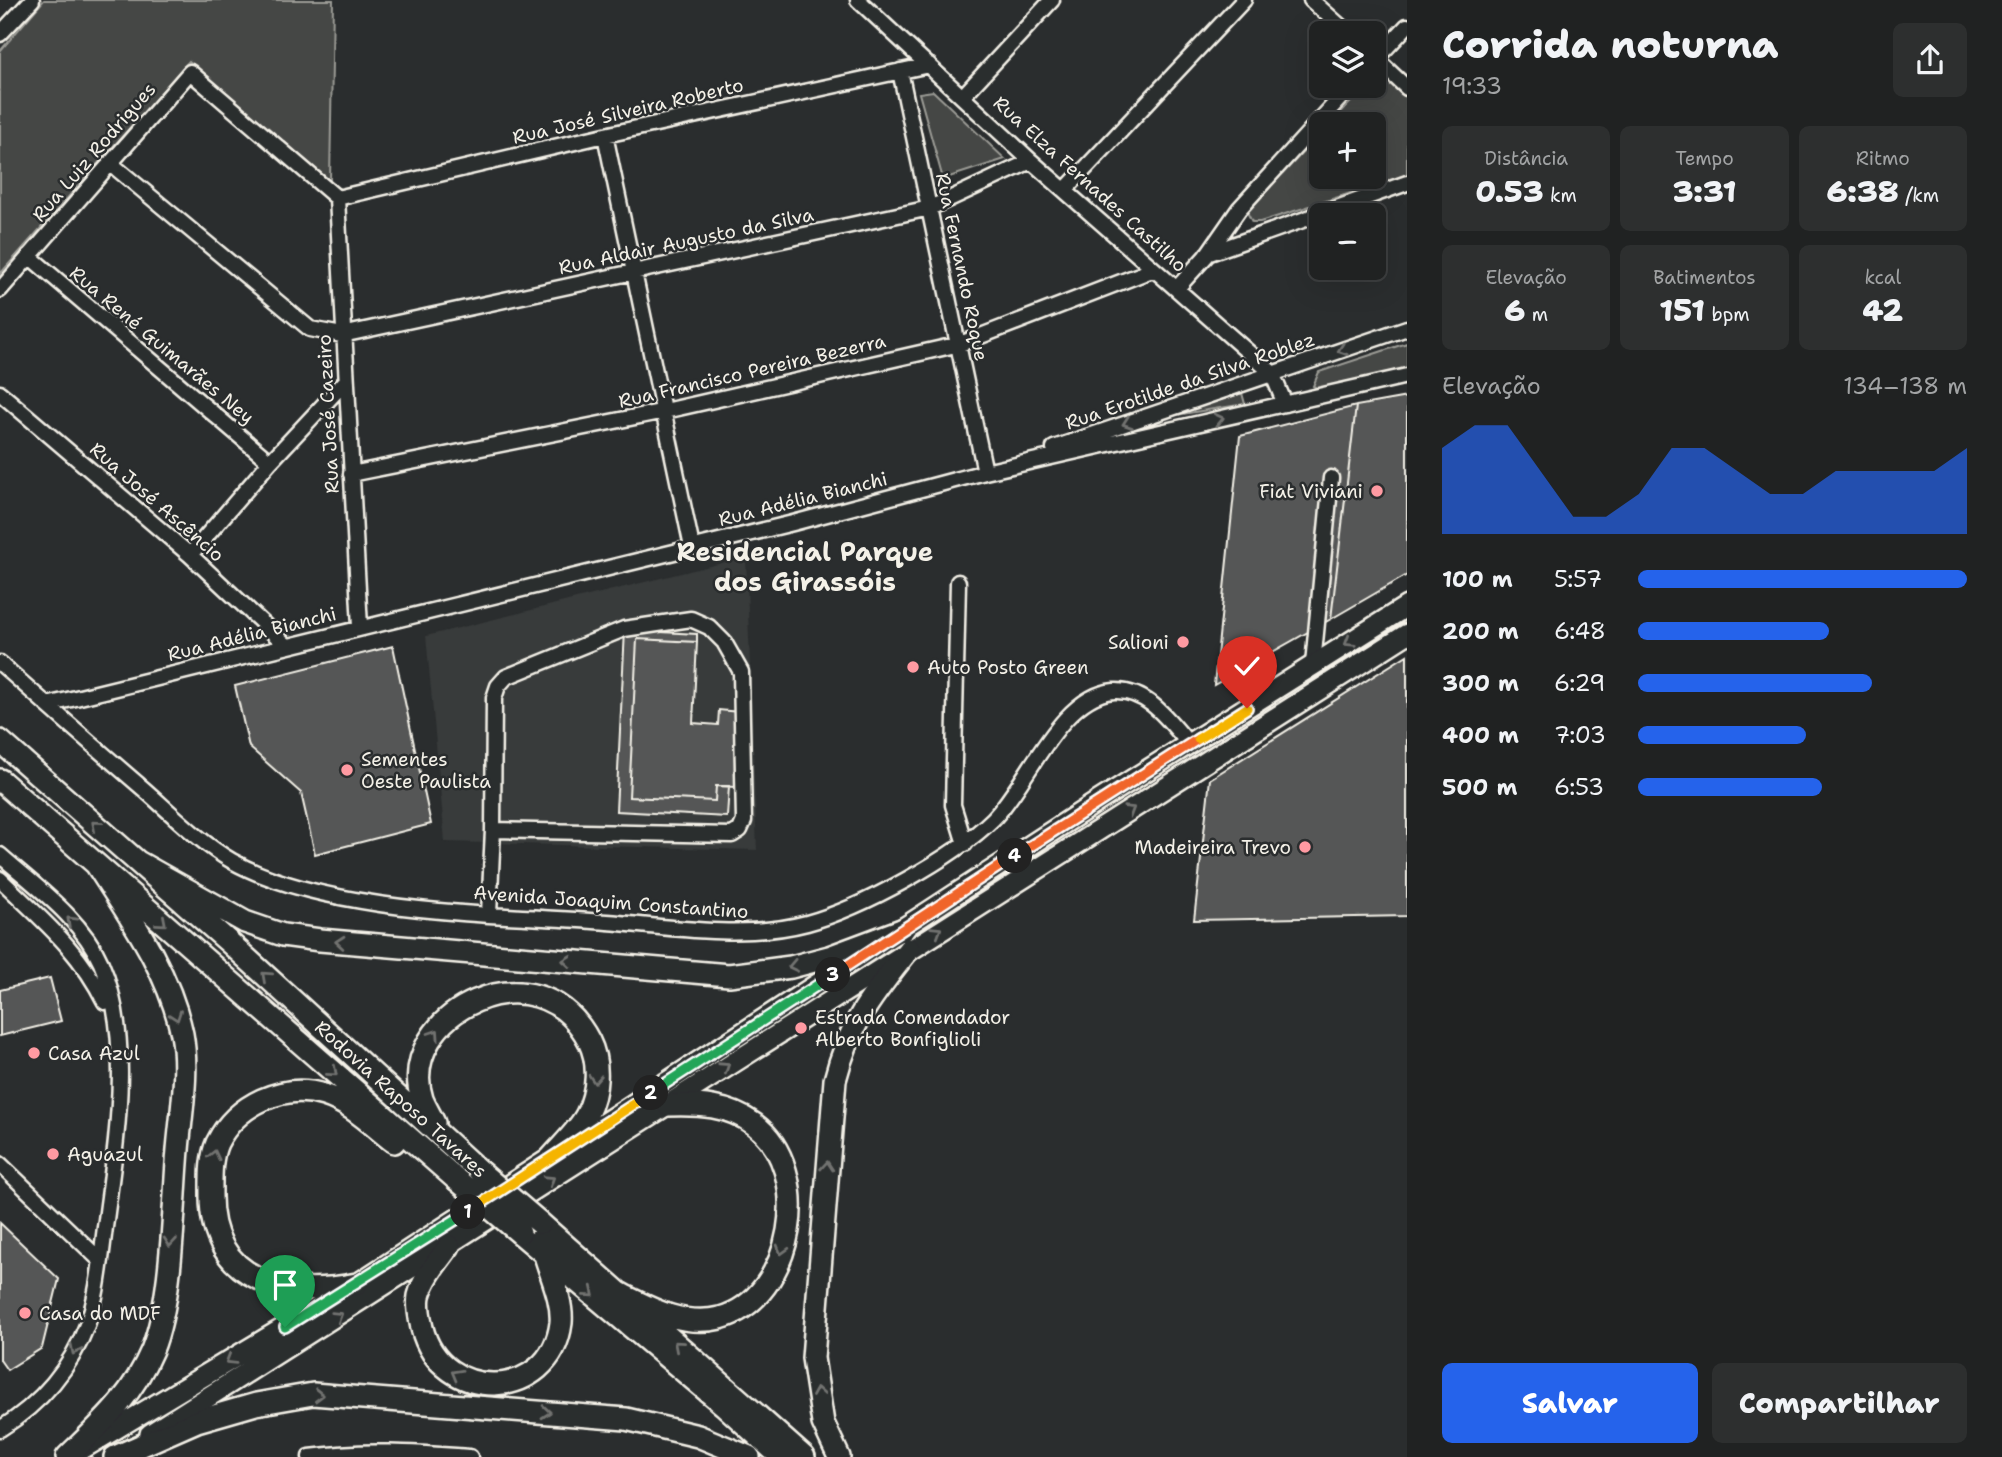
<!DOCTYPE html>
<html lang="pt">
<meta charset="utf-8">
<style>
:root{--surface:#202222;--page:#2d2f2f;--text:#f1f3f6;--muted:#a2a4a5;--line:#3d3f40;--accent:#2563eb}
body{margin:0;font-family:"Shantell Sans",sans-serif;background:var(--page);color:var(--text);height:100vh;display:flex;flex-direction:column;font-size:26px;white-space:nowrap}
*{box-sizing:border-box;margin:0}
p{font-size:23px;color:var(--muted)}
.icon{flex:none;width:38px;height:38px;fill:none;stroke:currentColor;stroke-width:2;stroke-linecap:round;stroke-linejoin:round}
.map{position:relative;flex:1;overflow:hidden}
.drawer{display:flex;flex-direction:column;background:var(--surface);width:595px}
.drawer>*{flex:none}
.fabs{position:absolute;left:1309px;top:21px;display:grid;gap:14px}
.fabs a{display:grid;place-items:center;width:77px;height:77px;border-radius:10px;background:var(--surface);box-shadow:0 7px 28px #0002,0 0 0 2px var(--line);font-size:35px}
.pin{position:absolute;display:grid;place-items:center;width:60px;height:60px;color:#fff;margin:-72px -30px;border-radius:50% 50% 50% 0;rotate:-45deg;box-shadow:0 0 7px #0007}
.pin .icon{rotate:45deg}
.km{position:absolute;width:35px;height:35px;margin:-18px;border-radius:50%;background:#222;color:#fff;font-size:19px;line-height:35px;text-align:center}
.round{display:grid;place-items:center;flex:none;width:74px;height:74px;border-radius:10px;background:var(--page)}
.headline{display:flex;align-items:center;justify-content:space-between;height:119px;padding:0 35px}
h1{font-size:38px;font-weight:800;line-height:52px}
.figures{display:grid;grid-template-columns:repeat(3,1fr);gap:10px;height:119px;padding:7px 35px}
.figures div{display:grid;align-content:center;border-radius:10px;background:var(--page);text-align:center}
.figures b{font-size:30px;font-weight:800}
.figures small{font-size:19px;font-weight:400}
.figures p{font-size:19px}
.chart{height:196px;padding:14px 35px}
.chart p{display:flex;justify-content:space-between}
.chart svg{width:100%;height:126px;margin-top:7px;fill:var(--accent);opacity:.7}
.button{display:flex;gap:14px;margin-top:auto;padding:14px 35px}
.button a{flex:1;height:80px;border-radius:10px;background:var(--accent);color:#fff;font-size:28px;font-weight:800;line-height:80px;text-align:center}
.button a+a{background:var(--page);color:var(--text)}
ul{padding:0 35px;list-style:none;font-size:23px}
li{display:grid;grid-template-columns:112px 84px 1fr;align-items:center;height:52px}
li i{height:18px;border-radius:9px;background:var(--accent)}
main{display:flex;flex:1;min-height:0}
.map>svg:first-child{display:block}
</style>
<main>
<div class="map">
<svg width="1407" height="1457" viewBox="0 0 1407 1457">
<rect width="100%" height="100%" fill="#2a2d2e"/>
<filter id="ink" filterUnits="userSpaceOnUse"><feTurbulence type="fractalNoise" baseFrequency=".0143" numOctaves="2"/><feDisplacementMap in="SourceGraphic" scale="14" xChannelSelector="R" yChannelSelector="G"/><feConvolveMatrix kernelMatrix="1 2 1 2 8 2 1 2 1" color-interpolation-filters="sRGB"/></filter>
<g filter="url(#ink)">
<path fill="#373a3a" d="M746,557L757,850L445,842L426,636Z"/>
<path fill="#444645" stroke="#9c9c96" stroke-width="2" d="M44,0H333L330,181L189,61L0,274V51Z
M1374,78L1389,80L1407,98V175L1260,222H1252L1247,212L1321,133V177H1374V124H1330L1366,86H1374Z
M933,91L1005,159L943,179L919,93Z
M1407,343V368L1319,389L1313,386L1319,372Z
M1242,393L1245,404L1170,416Z"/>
<path fill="#555756" stroke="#f4f1e8" stroke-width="2" d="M1407,397V575L1331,619L1356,406Z
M1356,406L1331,619L1214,685L1240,436Z
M625,630L697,634V642L637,639L629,797L715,801L716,786H729L727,817L616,811Z
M637,639L697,642L693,723L718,725L719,710L739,712L735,787L716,786L715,801L629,797Z
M393,646L431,824L315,854L301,793L249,747L235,686Z
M1407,655V916L1194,920L1210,779Z
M50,978L61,1021L0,1036V990Z
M0,1223L59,1279L42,1348L7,1370L0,1360Z"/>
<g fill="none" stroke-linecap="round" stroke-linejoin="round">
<defs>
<path id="minor" d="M858,0L1031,161L1272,373L1285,404
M1311,0L1348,33
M0,34L32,0
M1374,57L1407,88
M1374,61L1407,26
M900,71L985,472
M963,96L1052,0
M605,135L692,547
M110,163L310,329L342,335L930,208L1031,161
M1065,190L1244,0
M337,198L605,135L929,65
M337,198L360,627
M1207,254L1407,183
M29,256L270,462
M1178,287L1207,255L1239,209L1351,86
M0,290L190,72L337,198
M0,393L190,555L286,645
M1054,448L1407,328
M351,474L665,411L960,344L1152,270
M190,555L270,462L345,382
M958,582L953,805L965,844
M0,663C48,706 97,749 146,791C173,815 201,843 232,861C327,914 498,914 607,922C672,927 743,940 807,923C862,908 952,859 993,819C1028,784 1059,696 1114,691C1148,689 1170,722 1190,745
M1313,664L1331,478
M47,705L793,523L985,472L1407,376
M0,855C35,886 82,919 101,963C134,1038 116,1141 106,1220C101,1255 99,1292 87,1325C70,1370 40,1404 0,1429
M0,879C42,920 78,948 105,1002
M489,914L493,830L494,698L498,686L506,677L624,629L691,619L709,627L724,642L741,672L744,821L740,830L732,835L493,830
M0,1164L101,1261
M310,1457C363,1449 416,1453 470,1457"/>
<path id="major" d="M150,1434L1407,634
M82,1449L357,1284L1100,800L1407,606"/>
<path id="highway" d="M0,741L230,943L479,1171
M0,780L456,1179
M138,862L245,922L283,935L320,940L729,975L791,967L829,957L904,929
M434,1123C431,1116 425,1107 422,1099C395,1015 537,941 589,1041C600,1063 598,1092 587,1114C579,1130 562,1145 550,1159
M540,1223L804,1457
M520,1233L724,1405L781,1457
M449,1246C438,1261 424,1277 419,1296C417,1307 420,1318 422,1328C441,1404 551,1403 561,1323C563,1301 551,1276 545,1255
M357,1284C286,1298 211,1283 211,1196C211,1179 210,1159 217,1143C236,1105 283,1082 324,1095C351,1103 373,1126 394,1142
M619,1293C651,1309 683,1327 720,1318C794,1298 816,1170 754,1124C728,1105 699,1104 668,1105
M67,1457C102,1423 132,1397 152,1350C173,1298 173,1207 178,1150C181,1113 189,1071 182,1034C169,971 130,917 96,864
M115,1457L197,1421L256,1404L313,1394L626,1419L698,1436L749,1457
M839,1457L823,1423L813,1358L835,1080C850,1021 873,995 909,949"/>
</defs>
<use href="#minor" stroke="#f4f1e8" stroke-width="19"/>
<use href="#major" stroke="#f4f1e8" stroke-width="24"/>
<use href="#highway" stroke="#f4f1e8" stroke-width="26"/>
<use href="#minor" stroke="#2a2d2e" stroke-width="14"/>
<use href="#major" stroke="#2a2d2e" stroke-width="19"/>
<use href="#highway" stroke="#2a2d2e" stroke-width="21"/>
<defs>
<path id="highway-bridge" d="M479,1171L540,1223
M456,1179L520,1233"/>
</defs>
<use href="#highway-bridge" stroke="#f4f1e8" stroke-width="26" stroke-linecap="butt"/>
<use href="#highway-bridge" stroke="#2a2d2e" stroke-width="21"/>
</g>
<defs><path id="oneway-chevron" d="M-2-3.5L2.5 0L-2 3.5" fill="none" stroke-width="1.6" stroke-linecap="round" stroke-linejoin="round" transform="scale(1.75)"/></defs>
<g stroke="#71726f">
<use href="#oneway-chevron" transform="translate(1342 350) rotate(161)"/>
<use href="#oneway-chevron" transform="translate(1219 419) rotate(-13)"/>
<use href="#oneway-chevron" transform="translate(1127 423) rotate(161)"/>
<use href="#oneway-chevron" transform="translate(1349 642) rotate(148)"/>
<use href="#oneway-chevron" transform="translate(1130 810) rotate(-32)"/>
<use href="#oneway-chevron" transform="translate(96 825) rotate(-139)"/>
<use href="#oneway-chevron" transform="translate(71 921) rotate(-136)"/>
<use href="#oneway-chevron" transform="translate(162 922) rotate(41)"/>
<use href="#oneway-chevron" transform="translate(937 931) rotate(-32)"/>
<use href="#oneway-chevron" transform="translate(340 942) rotate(-175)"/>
<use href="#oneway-chevron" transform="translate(567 961) rotate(-175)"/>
<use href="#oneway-chevron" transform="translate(793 966) rotate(168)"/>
<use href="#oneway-chevron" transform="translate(266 976) rotate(-138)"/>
<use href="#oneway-chevron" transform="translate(176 1016) rotate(70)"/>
<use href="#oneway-chevron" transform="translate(435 1034) rotate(-56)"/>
<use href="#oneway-chevron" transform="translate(725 1067) rotate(-33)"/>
<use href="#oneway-chevron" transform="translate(333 1072) rotate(41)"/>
<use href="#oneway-chevron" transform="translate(595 1079) rotate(93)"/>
<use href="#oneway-chevron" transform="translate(214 1155) rotate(-77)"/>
<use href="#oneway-chevron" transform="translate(827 1166) rotate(-85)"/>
<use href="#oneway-chevron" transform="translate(550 1180) rotate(-33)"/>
<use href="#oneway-chevron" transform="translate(170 1242) rotate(95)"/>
<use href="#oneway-chevron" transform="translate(782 1250) rotate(106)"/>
<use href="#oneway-chevron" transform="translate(590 1293) rotate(40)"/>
<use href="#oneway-chevron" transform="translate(338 1316) rotate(-32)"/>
<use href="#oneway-chevron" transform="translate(678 1345) rotate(-139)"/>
<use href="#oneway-chevron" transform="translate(75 1350) rotate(116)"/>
<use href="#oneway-chevron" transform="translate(230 1360) rotate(149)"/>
<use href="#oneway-chevron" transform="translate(456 1374) rotate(-150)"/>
<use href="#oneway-chevron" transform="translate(818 1392) rotate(-99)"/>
<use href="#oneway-chevron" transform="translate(319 1395) rotate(1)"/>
<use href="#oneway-chevron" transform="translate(546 1412) rotate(5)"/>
</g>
</g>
<g fill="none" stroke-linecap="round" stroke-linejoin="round" filter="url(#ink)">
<defs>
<path id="split-1" d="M285,1327L468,1212"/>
<path id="split-2" d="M468,1212L651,1093"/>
<path id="split-3" d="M651,1093L833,975"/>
<path id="split-4" d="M833,975L1015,856"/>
<path id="split-5" d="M1015,856L1198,739"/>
<path id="split-6" d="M1198,739L1247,708"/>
</defs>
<use href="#split-1" stroke="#fff" stroke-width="14"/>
<use href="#split-2" stroke="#fff" stroke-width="14"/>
<use href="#split-3" stroke="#fff" stroke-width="14"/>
<use href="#split-4" stroke="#fff" stroke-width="14"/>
<use href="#split-5" stroke="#fff" stroke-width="14"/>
<use href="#split-6" stroke="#fff" stroke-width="14"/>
<use href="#split-1" stroke="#22a559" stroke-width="9"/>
<use href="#split-2" stroke="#f5b400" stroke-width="9"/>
<use href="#split-3" stroke="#22a559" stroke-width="9"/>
<use href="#split-4" stroke="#f0652b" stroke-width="9"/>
<use href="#split-5" stroke="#f0652b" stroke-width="9"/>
<use href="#split-6" stroke="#f5b400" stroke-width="9"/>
</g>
<g fill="#ff9aa2" stroke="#2a2d2e" stroke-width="2.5">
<circle cx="1377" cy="491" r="7"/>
<circle cx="1183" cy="642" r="7"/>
<circle cx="913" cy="667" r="7"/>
<circle cx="347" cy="770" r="7"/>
<circle cx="1305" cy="847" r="7"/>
<circle cx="801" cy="1028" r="7"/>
<circle cx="34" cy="1053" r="7"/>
<circle cx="53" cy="1154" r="7"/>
<circle cx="25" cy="1313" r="7"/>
</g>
<g text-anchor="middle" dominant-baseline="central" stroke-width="5" stroke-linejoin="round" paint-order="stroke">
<g font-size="19" fill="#f4f1e8" stroke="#2a2d2e">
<text transform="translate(628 111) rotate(-13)">Rua José Silveira Roberto</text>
<text transform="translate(94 152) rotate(-49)">Rua Luiz Rodrigues</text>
<text transform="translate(1090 184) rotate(42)">Rua Elza Fernades Castilho</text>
<text transform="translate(686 241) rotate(-12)">Rua Aldair Augusto da Silva</text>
<text transform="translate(962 267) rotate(78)">Rua Fernando Roque</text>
<text transform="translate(162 345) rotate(40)">Rua René Guimarães Ney</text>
<text transform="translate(752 371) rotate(-13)">Rua Francisco Pereira Bezerra</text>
<text transform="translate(1190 381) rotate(-19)">Rua Erotilde da Silva Roblez</text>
<text transform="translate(328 414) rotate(-93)">Rua José Cazeiro</text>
<text transform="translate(803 499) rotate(-14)">Rua Adélia Bianchi</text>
<text transform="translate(157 502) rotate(41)">Rua José Ascêncio</text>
<text transform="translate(252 634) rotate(-14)">Rua Adélia Bianchi</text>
<text transform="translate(611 902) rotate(4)">Avenida Joaquim Constantino</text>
<text transform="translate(401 1099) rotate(42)">Rodovia Raposo Tavares</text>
</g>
<g font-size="19" fill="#f4f1e8" stroke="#2a2d2e" text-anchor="start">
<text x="1363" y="491" text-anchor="end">Fiat Viviani</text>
<text x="1169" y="642" text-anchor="end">Salioni</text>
<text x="927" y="667">Auto Posto Green</text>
<text x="361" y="759">Sementes<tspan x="361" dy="22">Oeste Paulista</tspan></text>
<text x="1291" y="847" text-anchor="end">Madeireira Trevo</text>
<text x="815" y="1017">Estrada Comendador<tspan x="815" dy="22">Alberto Bonfiglioli</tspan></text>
<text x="48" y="1053">Casa Azul</text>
<text x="67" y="1154">Aguazul</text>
<text x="39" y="1313">Casa do MDF</text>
</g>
<g font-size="26" font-weight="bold" fill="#f4f1e8" stroke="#2a2d2e">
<text x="805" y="551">Residencial Parque<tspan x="805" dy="30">dos Girassóis</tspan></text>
</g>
</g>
</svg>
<div class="fabs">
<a><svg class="icon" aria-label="layers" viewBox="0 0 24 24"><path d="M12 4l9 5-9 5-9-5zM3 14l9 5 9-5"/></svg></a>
<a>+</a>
<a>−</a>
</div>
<div class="pin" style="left:285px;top:1327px;background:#1e9e55"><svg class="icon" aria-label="arrive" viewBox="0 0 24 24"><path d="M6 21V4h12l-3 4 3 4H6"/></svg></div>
<div class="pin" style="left:1247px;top:708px;background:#d93025"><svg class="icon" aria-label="check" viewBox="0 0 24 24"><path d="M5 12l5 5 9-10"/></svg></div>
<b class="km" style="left:468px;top:1212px">1</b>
<b class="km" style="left:651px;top:1093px">2</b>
<b class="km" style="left:833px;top:975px">3</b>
<b class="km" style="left:1015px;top:856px">4</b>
</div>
<section class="drawer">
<div class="headline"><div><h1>Corrida noturna</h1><p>19:33</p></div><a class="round"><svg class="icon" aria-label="share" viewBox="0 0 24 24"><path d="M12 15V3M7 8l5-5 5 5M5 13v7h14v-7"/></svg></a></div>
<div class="figures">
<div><p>Distância</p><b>0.53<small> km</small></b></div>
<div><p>Tempo</p><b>3:31</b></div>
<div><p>Ritmo</p><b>6:38<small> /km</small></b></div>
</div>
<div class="figures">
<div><p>Elevação</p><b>6<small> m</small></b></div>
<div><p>Batimentos</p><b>151<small> bpm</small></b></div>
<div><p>kcal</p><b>42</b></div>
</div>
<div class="chart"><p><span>Elevação</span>134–138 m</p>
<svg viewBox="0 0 160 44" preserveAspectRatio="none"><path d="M0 44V14L10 6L20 6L30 22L40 38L50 38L60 30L70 14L80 14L90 22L100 30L110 30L120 22L130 22L140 22L150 22L160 14V44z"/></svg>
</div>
<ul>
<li><b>100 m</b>5:57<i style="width:100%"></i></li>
<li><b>200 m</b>6:48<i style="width:58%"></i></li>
<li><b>300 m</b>6:29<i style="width:71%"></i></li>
<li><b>400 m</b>7:03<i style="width:51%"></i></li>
<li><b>500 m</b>6:53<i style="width:56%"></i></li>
</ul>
<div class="button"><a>Salvar</a><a>Compartilhar</a></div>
</section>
</main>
